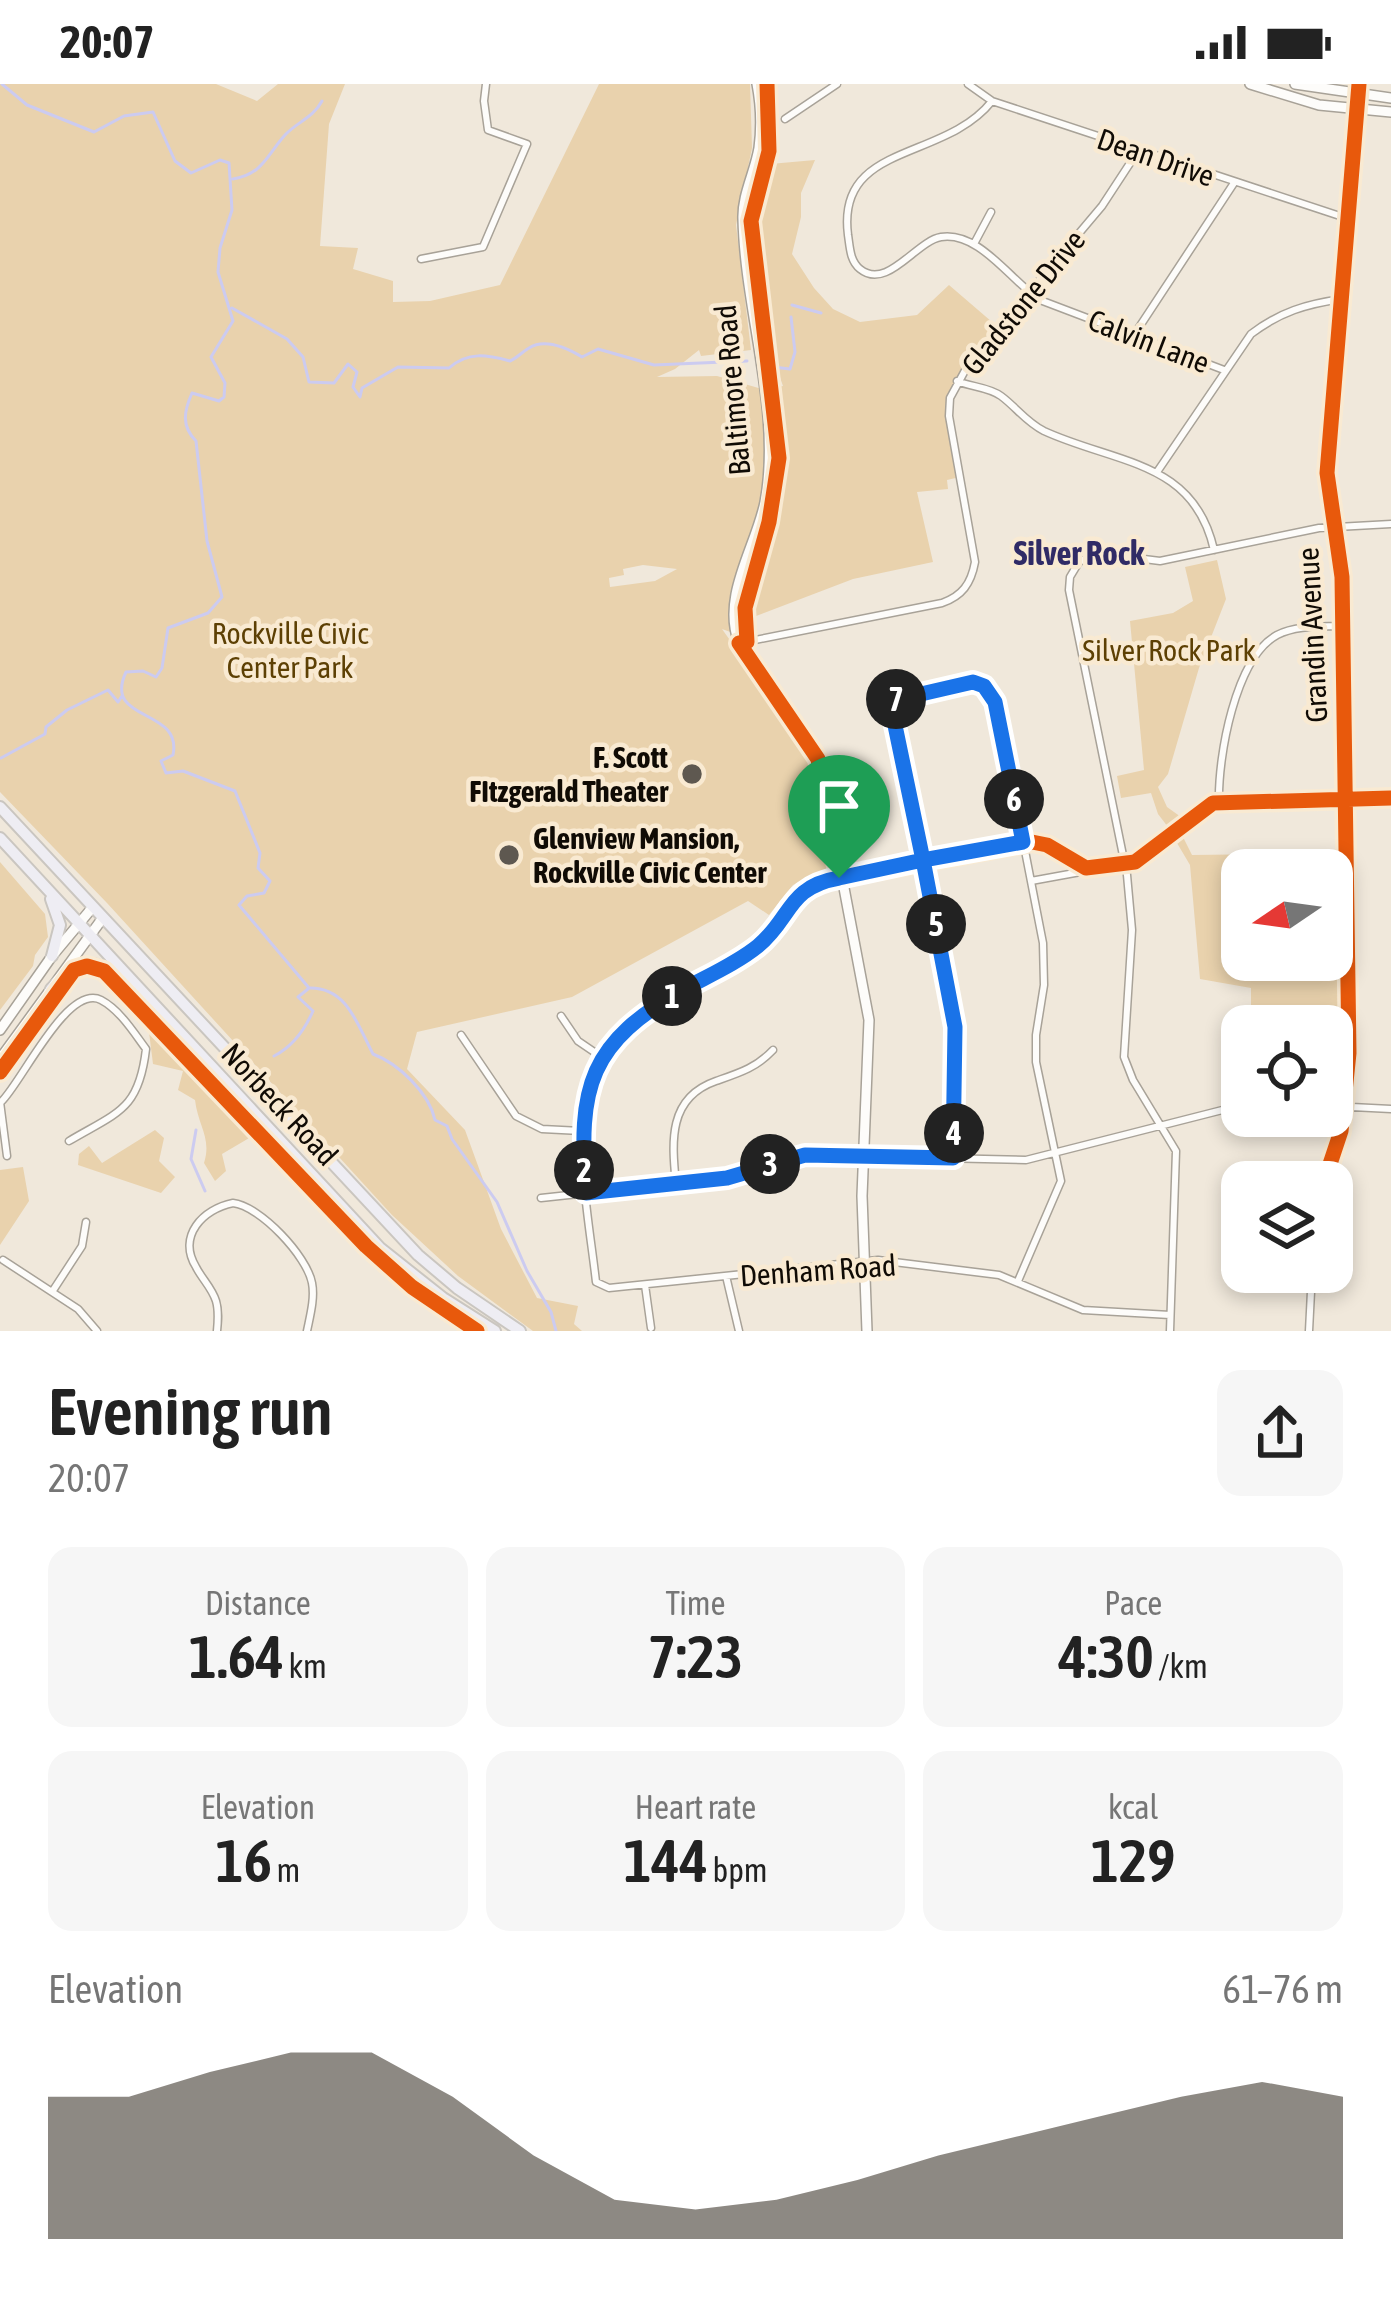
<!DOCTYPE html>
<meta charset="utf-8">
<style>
:root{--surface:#fff;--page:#f6f6f6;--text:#222;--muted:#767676;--accent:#5e5850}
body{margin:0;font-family:"Asap Condensed",sans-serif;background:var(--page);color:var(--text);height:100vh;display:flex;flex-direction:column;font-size:45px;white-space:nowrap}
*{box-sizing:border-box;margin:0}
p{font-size:39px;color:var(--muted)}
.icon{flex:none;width:66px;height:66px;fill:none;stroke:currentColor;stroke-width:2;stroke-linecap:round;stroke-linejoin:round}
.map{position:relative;height:1247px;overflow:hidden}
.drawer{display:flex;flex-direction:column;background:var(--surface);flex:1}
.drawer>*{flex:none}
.needle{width:78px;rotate:257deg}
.tools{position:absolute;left:1221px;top:765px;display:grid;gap:24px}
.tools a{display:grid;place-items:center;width:132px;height:132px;border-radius:24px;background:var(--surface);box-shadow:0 6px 18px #0003;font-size:60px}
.pin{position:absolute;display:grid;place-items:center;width:102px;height:102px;color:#fff;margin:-123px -51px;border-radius:50% 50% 50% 0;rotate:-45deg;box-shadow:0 0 12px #0007}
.pin .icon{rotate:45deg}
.km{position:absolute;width:60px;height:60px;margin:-30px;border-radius:50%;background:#222;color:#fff;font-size:33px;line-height:60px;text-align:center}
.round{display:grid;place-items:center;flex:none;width:126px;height:126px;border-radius:24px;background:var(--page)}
.headline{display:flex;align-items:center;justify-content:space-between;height:204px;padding:0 48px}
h1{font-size:66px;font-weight:600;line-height:90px}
.stats{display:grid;grid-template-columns:repeat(3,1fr);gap:18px;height:204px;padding:12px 48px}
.stats div{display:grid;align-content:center;border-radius:24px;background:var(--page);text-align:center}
.stats b{font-size:60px;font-weight:600}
.stats small{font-size:33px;font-weight:400}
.stats p{font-size:33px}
.chart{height:336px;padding:24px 48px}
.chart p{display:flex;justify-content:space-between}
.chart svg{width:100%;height:216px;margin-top:12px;fill:var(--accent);opacity:.7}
.status{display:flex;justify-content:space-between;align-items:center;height:84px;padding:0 60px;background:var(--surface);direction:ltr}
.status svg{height:33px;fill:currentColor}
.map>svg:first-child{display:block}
</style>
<div class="status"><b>20:07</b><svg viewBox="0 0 49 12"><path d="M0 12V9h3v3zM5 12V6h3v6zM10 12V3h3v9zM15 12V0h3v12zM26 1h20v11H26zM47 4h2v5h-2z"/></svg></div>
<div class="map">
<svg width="1391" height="1247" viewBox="0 0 1391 1247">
<rect width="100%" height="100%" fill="#f0e8db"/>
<path fill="#e9d2ad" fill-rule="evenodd" d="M0,0H216L257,17L278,0H345L329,40L320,162L358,164L353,185L393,197V218L430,217L500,201L599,0H750L752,64L736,141L751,266L701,272L699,266L675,285L657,293L717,292L762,305L783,302L768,259L759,142L770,80L815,76L801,109V133L792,170L814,204L833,225L860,238L917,231L949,201L999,244C944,308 945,311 960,393L947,396L948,405L917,408L933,478L853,495L751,534L750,520L777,428L782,345L769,374L767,405L738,503L736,550L722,545L815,676L831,772L826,785L793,801L769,831L748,817L572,913L417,948L407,985L465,1046L501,1145L537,1214L578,1222L574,1240L582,1247H533L458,1192L392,1131L107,819L0,708ZM643,481L677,485L655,497L610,503L609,494L624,491L623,485Z
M1217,476L1226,515L1199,584L1168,690L1158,703L1167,723L1181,733L1168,743L1158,730L1151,709L1121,714L1117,692L1144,686L1130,537L1173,529L1193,517L1185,483Z
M1182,751L1192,771L1339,769L1338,1010L1332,1011V942H1251V904L1200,895L1190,781L1177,759ZM1242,786H1332V876H1242Z
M0,778L45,830L48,853L35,871L33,882L0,926Z
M154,943L256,1050L222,1070L226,1087L215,1097L204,1079C212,1054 198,1042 195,1016L178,1006L183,987L153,980L149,948Z
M155,1046L164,1054L159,1077L175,1093L161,1109L78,1081L79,1070L89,1062L102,1079Z
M23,1083L29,1117L0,1161V1086Z"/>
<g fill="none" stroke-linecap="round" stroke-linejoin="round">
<path stroke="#cccbf0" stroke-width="3" d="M2,0L27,21L94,48L124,32L153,28L175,77L191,89L220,76L229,79L232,126L220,164L218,188L233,237L211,273L225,299L224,313L219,317L192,309C184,327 181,342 196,357L207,457L222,513L208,529L168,544L162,584L156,593L143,587L126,588C102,639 183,623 173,671L161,677L166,689L183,687L235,707L260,769L258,784L270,797L264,809L247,812L239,821L309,904C347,903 357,940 373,970C399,980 429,1009 435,1036L447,1042L452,1055L497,1118L527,1187L551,1228L556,1247
M233,95C263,90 267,71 285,51C297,38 313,34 322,17
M792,221L821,229
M232,224L287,255L303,273L309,298L334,299L348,280L357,288L353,303L360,313L362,304L398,283L449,284C468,267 487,271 510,277C517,274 522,268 529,264C545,254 567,264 582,273L598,265L654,281L747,277
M773,283L790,285L795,268L791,233
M1,674L45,650L46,643L67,626L108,606L118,618L122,612
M274,972C292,963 305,945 313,927L298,913L308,905
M196,1046L191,1075L205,1107"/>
<defs>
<path id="minor" d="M968,0L992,17L1349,135
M992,17C944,78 836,58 848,151C850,164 850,177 860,185C887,207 916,157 941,153C979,147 1010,196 1040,216L1224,286
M785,35L837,0
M975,158L991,128
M421,175L483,163L527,60L488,46L484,17L486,0
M1134,251L1234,99
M957,297C971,303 989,303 1001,312C1016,323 1026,338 1044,347C1116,380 1194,376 1214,466
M1157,388L1251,250C1280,228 1306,220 1342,215
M740,559L942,519C962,512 971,500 975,478L949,332L950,314L968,281L1102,122L1138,67
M1219,717C1218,673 1235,574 1277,551C1297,541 1320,543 1342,542
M1086,784L1047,761L1032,758L818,798C786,815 776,851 747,869C713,891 674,906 642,929C556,994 586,1107 596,1198L609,1204L878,1176L999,1191L1083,1226L1170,1231
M1031,797L1135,778L1219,718L1391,714
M561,932L578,957L603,974
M461,951L516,1032L542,1045L581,1047
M0,1018L7,1072
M1,1018C21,1000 67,899 101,916C120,926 134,949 146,965C139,1026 118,1028 69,1057
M1332,1022L1391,1025
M953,1074L955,943L892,627L895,616L902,613L973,599L984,601L996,618L1043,859L1044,901L1036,951V978L1061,1097L1018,1197
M1324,1098L1341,1047L1349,969L1342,493L1327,389L1359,0
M676,1101C672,1059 667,1014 716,997C739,989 756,984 773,966
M541,1114L727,1094L805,1071L1026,1076L1242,1021
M3,1176L78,1225L97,1247
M726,1192L739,1247
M645,1201L651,1244
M52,1208L82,1162L86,1138
M217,1247C218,1237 219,1227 216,1217C212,1204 202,1195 196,1183C177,1152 203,1125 233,1119C260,1122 307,1172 312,1199C315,1214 310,1232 307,1247
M1170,1247L1176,1067L1133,996L1124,973L1132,846L1127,791L1069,506L1070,493L1079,478L1096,469L1160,477L1319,444L1391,440
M1309,1247L1312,1188"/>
<path id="tertiary" d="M757,0C761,21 762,42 759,64C755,88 742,111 743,135C745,228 782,327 765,418C756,463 721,512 739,559L818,675L823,693L869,936L862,1112L867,1247
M1250,0L1319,21L1391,28
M1295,0L1391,14"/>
<path id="secondary" d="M0,946L52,872L92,824
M0,975L102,835"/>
<path id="primary" d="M0,723L418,1171L457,1204L520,1247
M0,754L380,1164L443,1214L495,1247
M51,815L60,841L52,872
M51,905C80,877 88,870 123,896"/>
</defs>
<use href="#minor" stroke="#a8a298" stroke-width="9"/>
<use href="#tertiary" stroke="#a8a298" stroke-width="12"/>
<use href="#secondary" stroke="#a8a298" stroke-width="12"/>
<use href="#primary" stroke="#cac6c0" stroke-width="14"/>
<use href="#minor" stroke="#fdfcfa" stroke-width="6"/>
<use href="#tertiary" stroke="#fdfcfa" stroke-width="9"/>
<use href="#secondary" stroke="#fdfcfa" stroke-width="9"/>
<use href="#primary" stroke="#eeedf3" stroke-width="10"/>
<defs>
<path id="cycleway" d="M767,0L769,67L751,137L779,374L769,438L745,524L747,558L739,559L818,675L839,794L1032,758L1047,761L1086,784L1135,778L1213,719L1391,714
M0,988L74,886L87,882L104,887L366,1162L412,1203L477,1247
M1324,1098L1341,1047L1349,969L1342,493L1327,389L1359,0"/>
</defs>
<use href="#cycleway" stroke="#f9ead2" stroke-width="22"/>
<use href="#cycleway" stroke="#e8590c" stroke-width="15"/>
</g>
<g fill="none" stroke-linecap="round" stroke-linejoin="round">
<defs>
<path id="route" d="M839,794C787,803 792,834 758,862C737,879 710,891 686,904C588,959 578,1002 586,1109L727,1094L805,1071L953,1074L955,943L923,776L1023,758L995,618L984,602L973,598L895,616L892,627L923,776L839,794"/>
</defs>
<use href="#route" stroke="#fff" stroke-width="24"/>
<use href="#route" stroke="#1a73e8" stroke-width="15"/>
</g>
<g fill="#5e5850" stroke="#f9ead2" stroke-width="4.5">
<circle cx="692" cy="690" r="12"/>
<circle cx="509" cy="771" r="12"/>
</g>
<g text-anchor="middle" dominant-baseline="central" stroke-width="9" stroke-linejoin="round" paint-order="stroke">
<g font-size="30" fill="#100b05" stroke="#f9ead2">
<text transform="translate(1156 73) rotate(19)">Dean Drive</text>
<text transform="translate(1023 218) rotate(-51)">Gladstone Drive</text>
<text transform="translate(1149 257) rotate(21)">Calvin Lane</text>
<text transform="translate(732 306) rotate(-95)">Baltimore Road</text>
<text transform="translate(1312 551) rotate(-93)">Grandin Avenue</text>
<text transform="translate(280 1020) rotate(47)">Norbeck Road</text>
<text transform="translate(818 1186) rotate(-4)">Denham Road</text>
</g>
<g font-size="30" fill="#5d4004" stroke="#f9ead2">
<text x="290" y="549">Rockville Civic<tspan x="290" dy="34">Center Park</tspan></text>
<text x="1169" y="566">Silver Rock Park</text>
</g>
<g font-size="30" font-weight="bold" fill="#100b05" stroke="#f9ead2" text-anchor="end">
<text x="668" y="673">F. Scott<tspan x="668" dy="34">FItzgerald Theater</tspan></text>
<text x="533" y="754" text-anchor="start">Glenview Mansion,<tspan x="533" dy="34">Rockville Civic Center</tspan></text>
</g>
<g font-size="33" font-weight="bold" fill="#302b66" stroke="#f9ead2">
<text x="1079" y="469">Silver Rock</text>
</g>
</g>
</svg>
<div class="tools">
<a><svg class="needle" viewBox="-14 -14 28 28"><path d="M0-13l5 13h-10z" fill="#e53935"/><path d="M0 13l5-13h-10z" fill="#767676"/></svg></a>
<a><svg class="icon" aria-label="locate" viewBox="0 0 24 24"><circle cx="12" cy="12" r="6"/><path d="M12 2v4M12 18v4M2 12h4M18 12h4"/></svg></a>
<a><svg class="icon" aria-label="layers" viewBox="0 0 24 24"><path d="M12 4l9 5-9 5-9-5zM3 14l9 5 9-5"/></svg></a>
</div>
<div class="pin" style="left:839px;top:794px;background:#1e9e55"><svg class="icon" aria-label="arrive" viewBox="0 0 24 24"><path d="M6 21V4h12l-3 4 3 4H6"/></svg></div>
<b class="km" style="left:672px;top:912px">1</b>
<b class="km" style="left:584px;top:1086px">2</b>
<b class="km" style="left:770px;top:1080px">3</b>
<b class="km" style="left:954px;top:1049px">4</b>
<b class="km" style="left:936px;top:840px">5</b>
<b class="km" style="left:1014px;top:715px">6</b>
<b class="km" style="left:896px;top:615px">7</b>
</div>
<section class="drawer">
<div class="headline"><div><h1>Evening run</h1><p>20:07</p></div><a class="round"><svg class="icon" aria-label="share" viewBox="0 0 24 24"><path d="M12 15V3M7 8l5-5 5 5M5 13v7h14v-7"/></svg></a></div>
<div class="stats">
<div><p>Distance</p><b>1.64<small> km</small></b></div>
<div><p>Time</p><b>7:23</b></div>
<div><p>Pace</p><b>4:30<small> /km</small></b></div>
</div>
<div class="stats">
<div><p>Elevation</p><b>16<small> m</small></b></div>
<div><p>Heart rate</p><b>144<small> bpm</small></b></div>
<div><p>kcal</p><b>129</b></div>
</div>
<div class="chart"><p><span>Elevation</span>61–76 m</p>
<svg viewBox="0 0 160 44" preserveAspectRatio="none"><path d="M0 44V15L10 15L20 10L30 6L40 6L50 15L60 27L70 36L80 38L90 36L100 32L110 27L120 23L130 19L140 15L150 12L160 15V44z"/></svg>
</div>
</section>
